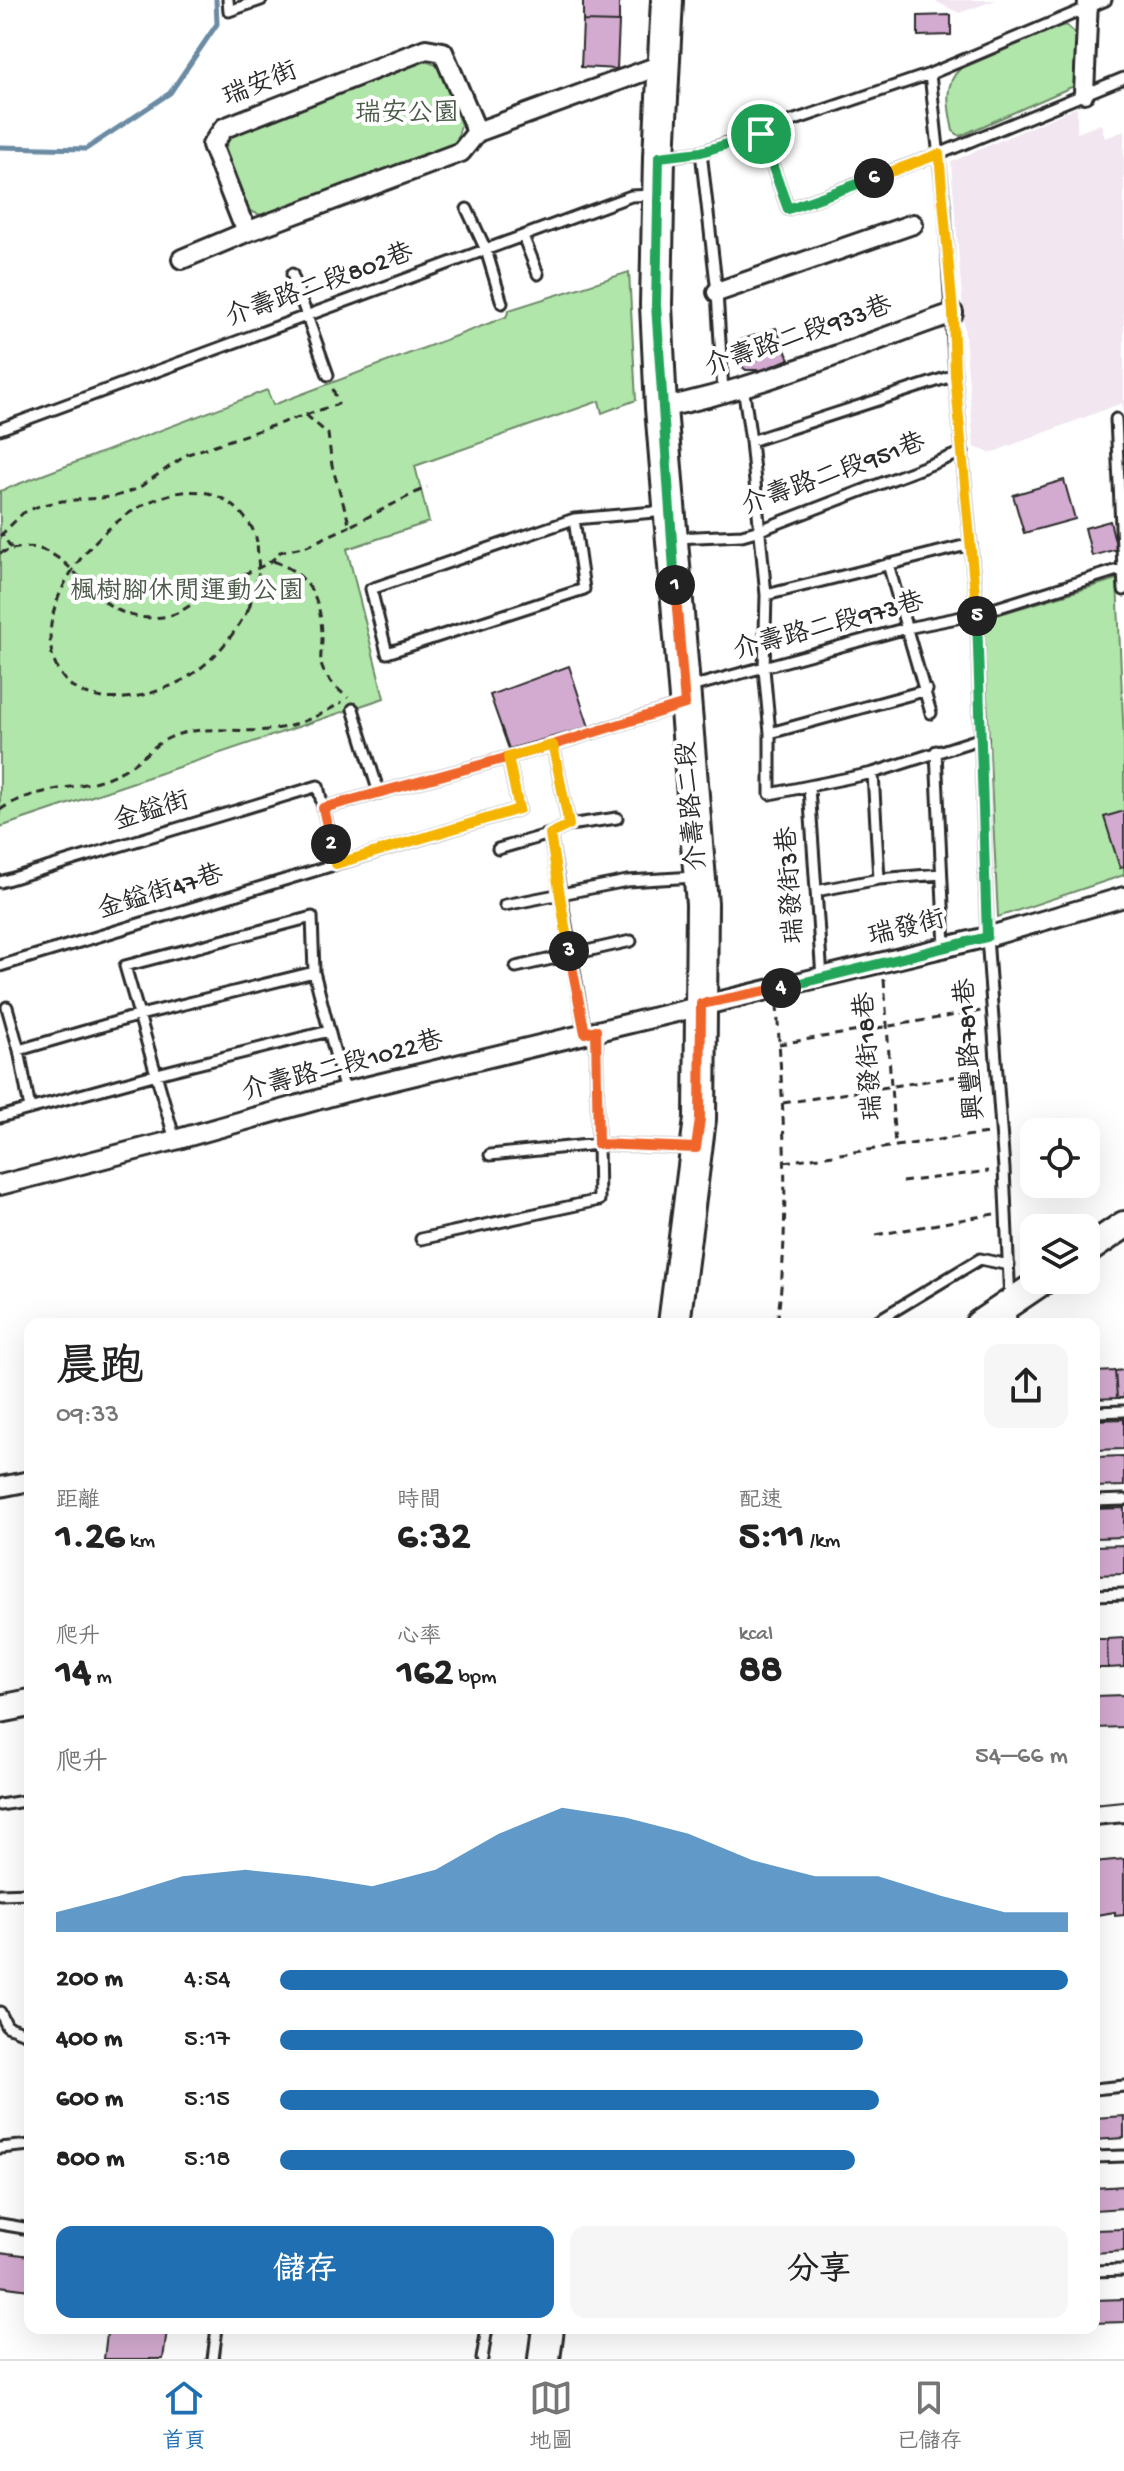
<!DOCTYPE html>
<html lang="zh-TW">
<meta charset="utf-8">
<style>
:root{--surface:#fff;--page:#f6f6f6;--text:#222;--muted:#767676;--line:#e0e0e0;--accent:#1f6fb2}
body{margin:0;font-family:"Gochi Hand","LXGW WenKai TC",sans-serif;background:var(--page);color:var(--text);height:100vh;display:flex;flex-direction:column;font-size:30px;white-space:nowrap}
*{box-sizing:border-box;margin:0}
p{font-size:26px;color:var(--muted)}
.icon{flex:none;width:44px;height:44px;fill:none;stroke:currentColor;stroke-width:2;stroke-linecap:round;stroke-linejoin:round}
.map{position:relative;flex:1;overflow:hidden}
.sheet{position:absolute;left:24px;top:1318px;width:1076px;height:1016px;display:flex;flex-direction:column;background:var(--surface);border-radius:16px;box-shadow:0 8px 32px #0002}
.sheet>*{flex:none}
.buttons{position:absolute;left:1020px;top:1118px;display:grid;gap:16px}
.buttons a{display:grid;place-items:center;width:80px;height:80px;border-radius:16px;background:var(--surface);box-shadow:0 8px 32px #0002;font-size:40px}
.pin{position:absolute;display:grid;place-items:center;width:68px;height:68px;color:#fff;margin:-34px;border:4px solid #fff;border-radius:50%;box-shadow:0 2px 8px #0007}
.km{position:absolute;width:40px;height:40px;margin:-20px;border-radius:50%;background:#222;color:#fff;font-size:22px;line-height:40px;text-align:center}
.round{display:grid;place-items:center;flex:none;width:84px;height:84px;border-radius:16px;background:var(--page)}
.headline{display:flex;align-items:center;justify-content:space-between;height:136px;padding:0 32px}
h1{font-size:44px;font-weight:800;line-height:60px}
.figures{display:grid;grid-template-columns:repeat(3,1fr);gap:12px;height:136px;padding:8px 32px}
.figures div{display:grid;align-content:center}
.figures b{font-size:40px;font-weight:800}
.figures small{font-size:22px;font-weight:400}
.figures p{font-size:22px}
.chart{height:224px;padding:16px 32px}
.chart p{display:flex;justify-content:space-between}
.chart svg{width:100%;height:144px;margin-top:8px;fill:var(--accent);opacity:.7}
.primary-button{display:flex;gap:16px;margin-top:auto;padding:16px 32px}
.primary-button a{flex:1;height:92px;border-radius:16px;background:var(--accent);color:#fff;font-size:32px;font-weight:800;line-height:92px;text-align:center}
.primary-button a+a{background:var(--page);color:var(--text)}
ul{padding:0 32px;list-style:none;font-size:26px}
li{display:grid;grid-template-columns:128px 96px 1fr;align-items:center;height:60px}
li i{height:20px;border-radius:10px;background:var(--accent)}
.dock{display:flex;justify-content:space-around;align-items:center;height:112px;border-top:2px solid var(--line);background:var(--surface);font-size:22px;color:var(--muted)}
.dock a{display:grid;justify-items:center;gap:4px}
.dock .current{color:var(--accent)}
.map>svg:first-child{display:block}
</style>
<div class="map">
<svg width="1124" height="2359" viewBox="0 0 1124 2359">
<rect width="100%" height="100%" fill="#fff"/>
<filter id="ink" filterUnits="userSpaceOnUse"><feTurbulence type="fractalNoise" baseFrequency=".0125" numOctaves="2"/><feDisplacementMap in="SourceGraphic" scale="16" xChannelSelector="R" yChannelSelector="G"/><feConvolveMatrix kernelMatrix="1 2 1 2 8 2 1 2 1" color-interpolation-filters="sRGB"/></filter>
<g filter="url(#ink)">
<path fill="#f2e6f1" d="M933,0H996L959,13Z
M1077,107V133L1101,124L1105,138L1124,131V429L1122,403L991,453L974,447L951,162Z"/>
<path fill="#b0e6a9" stroke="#6e886a" stroke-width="2" d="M1062,25L1067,26L1078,36L1076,85L960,136L953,131C949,110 942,85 960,69Z
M425,61L439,66L461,125L456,143L261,215L247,210L225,149L230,137Z
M629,272L636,400L602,413L599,401L415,466L429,522L347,549L384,698L0,827V491L267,390L273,405L506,317L509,310Z
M1117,579L1124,742V875L998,917L983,619Z"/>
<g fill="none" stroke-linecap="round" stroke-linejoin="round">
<path stroke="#6a8ba3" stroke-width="5" d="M0,147L86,149L170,93L217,24L216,0"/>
</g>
<path fill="#d3aad0" stroke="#2b2b2b" stroke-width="2" d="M583,0H619V22L583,21Z
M951,15V35L918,36V16Z
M583,21L619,22L617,69L581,67Z
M776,328L789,359L763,370H746L740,365L738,341Z
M1064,480L1075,519L1024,533L1013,495Z
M1110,521L1117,549L1092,556L1085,528Z
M569,666L589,727L509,749L490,695Z
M1124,811V867L1120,868L1104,817Z
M1124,1370V1398H1117L1115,1371Z
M1115,1371L1117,1398L1094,1399V1372Z
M1124,1419V1449L1094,1450V1420Z
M1124,1456V1486L1094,1487V1457Z
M1124,1508V1537L1094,1538V1509Z
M1124,1545V1574L1094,1575V1546Z
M1124,1638V1667L1108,1668L1107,1639Z
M1094,1639H1107L1108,1668H1094Z
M1124,1695V1727L1095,1728L1094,1696Z
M1124,1859V1915L1115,1916V1912L1096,1915L1094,1862Z
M1124,2116V2138L1094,2140V2118Z
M1124,2186V2208L1094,2210V2188Z
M1124,2229V2251L1094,2253V2230Z
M0,2252L30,2256V2290L0,2286Z
M1124,2299V2322L1094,2323V2300Z
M112,2328L167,2330L163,2359H104L107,2333H111Z"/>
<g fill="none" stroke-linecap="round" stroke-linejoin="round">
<defs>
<path id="lane" d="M228,0L229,11L261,0
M930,74L945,213L955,375L977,614L987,937L1004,1169L1011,1324
M761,134L788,209L939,154L1124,78
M701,152L717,292L723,392
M662,157L701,152L930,74L1106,0
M467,209L486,250L502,303
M523,236L538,274
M292,274L328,375
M743,386L751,441L766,595L764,669L770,733V794L873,773L982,738
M1116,419L1124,590
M0,429L631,196L655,195
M751,441L955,375
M574,519L584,589L387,653L371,589L574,519L666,511
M675,538L742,535L760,530L963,452
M888,564L931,713
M766,595L971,544
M687,688L907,628L977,614L1124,568
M353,709L379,793
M770,733L927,690
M553,745L569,825
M936,751L945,948
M873,773L879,879
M809,788L822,978
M323,808L553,745L681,705
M550,834L585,1033
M498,849L550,834L569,825L617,818
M0,882L318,786L336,864
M816,891L879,879L941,874
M505,905L627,881L695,877
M0,966L519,809L508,757
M516,967L631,941
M7,1007L19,1050L30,1109
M19,1050L140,1015L314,972
M0,1117L157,1074L329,1031
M175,1140L125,966L312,917L314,972L345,1092
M490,1155L598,1144L694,1148
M421,1239L599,1200L596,1030
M872,1324L980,1259L1009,1265
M1094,1412L1124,1411
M1094,1501L1124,1500
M1094,1595L1124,1594
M0,1805L30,1800
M0,1894L30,1893
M0,2012L7,2026L30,2035
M1094,2089L1124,2086
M0,2148L30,2145
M1094,2157L1124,2156
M0,2224L30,2229
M1094,2271L1124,2270
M213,2359L217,2328
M482,2359L487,2328"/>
<path id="street" d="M1084,93L1088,0
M477,132L443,52L426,49L224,128L212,145L241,219L249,231L461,152L477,132L664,64
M182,259L249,231
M717,292L913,224
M661,408C761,388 857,346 953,313
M0,1185L175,1140L345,1092L987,937L1124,897
M0,1487L30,1481
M1094,1815L1124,1812"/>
<path id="secondary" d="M1086,1251L1124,1225
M979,1324L1044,1280
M0,1709L30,1703"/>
<path id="primary" d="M667,0L659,157L656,305L661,408L702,904L700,1119L674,1324
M544,2359L548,2328"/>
</defs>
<use href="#lane" stroke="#2b2b2b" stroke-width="15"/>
<use href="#street" stroke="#2b2b2b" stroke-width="24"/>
<use href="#secondary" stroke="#2b2b2b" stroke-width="32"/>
<use href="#primary" stroke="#2b2b2b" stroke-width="36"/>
<path stroke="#2b2b2b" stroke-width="3" stroke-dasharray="8 6" stroke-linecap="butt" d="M306,415L328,434L332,466L350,526L427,487
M0,536L23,513L39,506L62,501L113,497L137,489L188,454L338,404L332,386
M12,549C19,548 29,546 36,548C86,560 96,630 168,616C186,612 205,593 221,584C240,573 266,570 280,552L307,546L350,526
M0,553L12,549L2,534
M273,561C310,574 322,600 322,639C322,646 320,656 321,664C324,678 338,689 348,698
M249,608C234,634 219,655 194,673C156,700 71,719 53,658C28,571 173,442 239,511C248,521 254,528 257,542
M0,810C38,783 88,793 127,768C149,755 155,740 183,733C212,726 239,733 268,730C296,727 319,716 342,702
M884,979L895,1146
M777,1005C783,1111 791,1219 777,1324
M779,1044L981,1011
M783,1103L985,1072
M784,1162L987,1133
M902,1182L989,1171
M876,1235L994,1214"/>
<use href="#lane" stroke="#fff" stroke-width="9"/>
<use href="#street" stroke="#fff" stroke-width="18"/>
<use href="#secondary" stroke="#fff" stroke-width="26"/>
<use href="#primary" stroke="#fff" stroke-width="30"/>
<path stroke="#2b2b2b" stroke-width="3" stroke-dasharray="8 6" stroke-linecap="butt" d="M249,608L259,572L257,542"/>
</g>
</g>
<g fill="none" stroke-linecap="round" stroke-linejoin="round" filter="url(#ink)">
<defs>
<path id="split-1" d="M675,585L656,305L659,157L701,152L761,134"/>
<path id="split-2" d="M331,844L323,808L553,745L685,704L675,585"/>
<path id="split-3" d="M331,844L336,864L519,809L508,757L553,745L569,825L550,834L569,951"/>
<path id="split-4" d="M569,951L585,1033L596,1030L598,1144L696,1148L700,1119L701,1004L781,988"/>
<path id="split-5" d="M781,988L987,937L977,616"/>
<path id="split-6" d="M874,178L939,154L953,313L955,375L977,616"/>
<path id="split-7" d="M761,134L788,209L874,178"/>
</defs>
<use href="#split-1" stroke="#fff" stroke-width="16"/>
<use href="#split-2" stroke="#fff" stroke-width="16"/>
<use href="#split-3" stroke="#fff" stroke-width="16"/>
<use href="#split-4" stroke="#fff" stroke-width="16"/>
<use href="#split-5" stroke="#fff" stroke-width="16"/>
<use href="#split-6" stroke="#fff" stroke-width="16"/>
<use href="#split-7" stroke="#fff" stroke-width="16"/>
<use href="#split-1" stroke="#22a559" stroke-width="10"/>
<use href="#split-2" stroke="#f0652b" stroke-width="10"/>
<use href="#split-3" stroke="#f5b400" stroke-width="10"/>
<use href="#split-4" stroke="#f0652b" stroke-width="10"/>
<use href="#split-5" stroke="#22a559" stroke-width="10"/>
<use href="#split-6" stroke="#f5b400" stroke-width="10"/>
<use href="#split-7" stroke="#22a559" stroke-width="10"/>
</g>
<g text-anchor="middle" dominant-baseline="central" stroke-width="8" stroke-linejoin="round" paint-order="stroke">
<g font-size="26" fill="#2b2b2b" stroke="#fff">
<text transform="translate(261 86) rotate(-22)">瑞安街</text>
<text transform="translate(320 287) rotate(-20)">介壽路二段802巷</text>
<text transform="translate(799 338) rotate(-19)">介壽路二段933巷</text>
<text transform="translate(834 476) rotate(-20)">介壽路二段951巷</text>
<text transform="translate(829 628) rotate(-15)">介壽路二段973巷</text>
<text transform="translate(694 806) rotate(-95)">介壽路二段</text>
<text transform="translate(152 813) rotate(-17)">金鎰街</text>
<text transform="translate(793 885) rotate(-94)">瑞發街3巷</text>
<text transform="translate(161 894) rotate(-17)">金鎰街47巷</text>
<text transform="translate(907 930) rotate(-14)">瑞發街</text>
<text transform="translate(972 1049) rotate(-94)">興豐路781巷</text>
<text transform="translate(871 1056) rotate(-94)">瑞發街18巷</text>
<text transform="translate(343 1068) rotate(-15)">介壽路二段1022巷</text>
</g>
<g font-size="26" fill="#4c5a4a" stroke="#fff">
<text x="407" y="115">瑞安公園</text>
<text x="187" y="593">楓樹腳休閒運動公園</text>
</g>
</g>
</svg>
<div class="buttons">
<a><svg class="icon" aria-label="locate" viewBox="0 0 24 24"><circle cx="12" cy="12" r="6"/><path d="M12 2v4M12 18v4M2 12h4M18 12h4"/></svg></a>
<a><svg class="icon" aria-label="layers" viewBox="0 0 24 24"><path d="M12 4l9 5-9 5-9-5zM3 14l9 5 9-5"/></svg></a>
</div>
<div class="pin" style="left:761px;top:134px;background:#1e9e55"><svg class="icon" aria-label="arrive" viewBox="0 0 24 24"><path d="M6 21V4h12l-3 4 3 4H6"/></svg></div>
<b class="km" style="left:675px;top:585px">1</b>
<b class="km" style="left:331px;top:844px">2</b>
<b class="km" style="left:569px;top:951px">3</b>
<b class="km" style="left:781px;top:988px">4</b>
<b class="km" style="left:977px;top:616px">5</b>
<b class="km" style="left:874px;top:178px">6</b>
<section class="sheet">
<div class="headline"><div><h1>晨跑</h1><p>09:33</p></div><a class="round"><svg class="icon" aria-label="share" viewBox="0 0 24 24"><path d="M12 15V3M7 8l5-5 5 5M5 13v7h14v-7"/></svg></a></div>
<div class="figures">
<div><p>距離</p><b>1.26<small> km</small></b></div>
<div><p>時間</p><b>6:32</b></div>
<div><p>配速</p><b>5:11<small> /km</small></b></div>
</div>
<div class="figures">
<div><p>爬升</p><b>14<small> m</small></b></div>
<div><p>心率</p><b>162<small> bpm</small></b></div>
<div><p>kcal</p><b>88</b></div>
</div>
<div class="chart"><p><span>爬升</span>54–66 m</p>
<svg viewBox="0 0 160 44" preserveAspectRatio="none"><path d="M0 44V38L10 33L20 27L30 25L40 27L50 30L60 25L70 14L80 6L90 9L100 14L110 22L120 27L130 27L140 33L150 38L160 38V44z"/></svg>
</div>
<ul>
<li><b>200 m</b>4:54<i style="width:100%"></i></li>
<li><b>400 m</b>5:17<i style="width:74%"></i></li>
<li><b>600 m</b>5:15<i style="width:76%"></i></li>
<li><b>800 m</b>5:18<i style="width:73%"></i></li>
</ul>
<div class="primary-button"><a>儲存</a><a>分享</a></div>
</section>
</div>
<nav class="dock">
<a class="current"><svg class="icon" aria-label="home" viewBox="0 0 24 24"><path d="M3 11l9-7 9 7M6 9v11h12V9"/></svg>首頁</a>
<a><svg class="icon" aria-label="map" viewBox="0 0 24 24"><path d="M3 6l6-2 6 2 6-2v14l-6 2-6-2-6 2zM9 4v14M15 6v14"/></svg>地圖</a>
<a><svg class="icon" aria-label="saved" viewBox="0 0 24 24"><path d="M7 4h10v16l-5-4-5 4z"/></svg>已儲存</a>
</nav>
